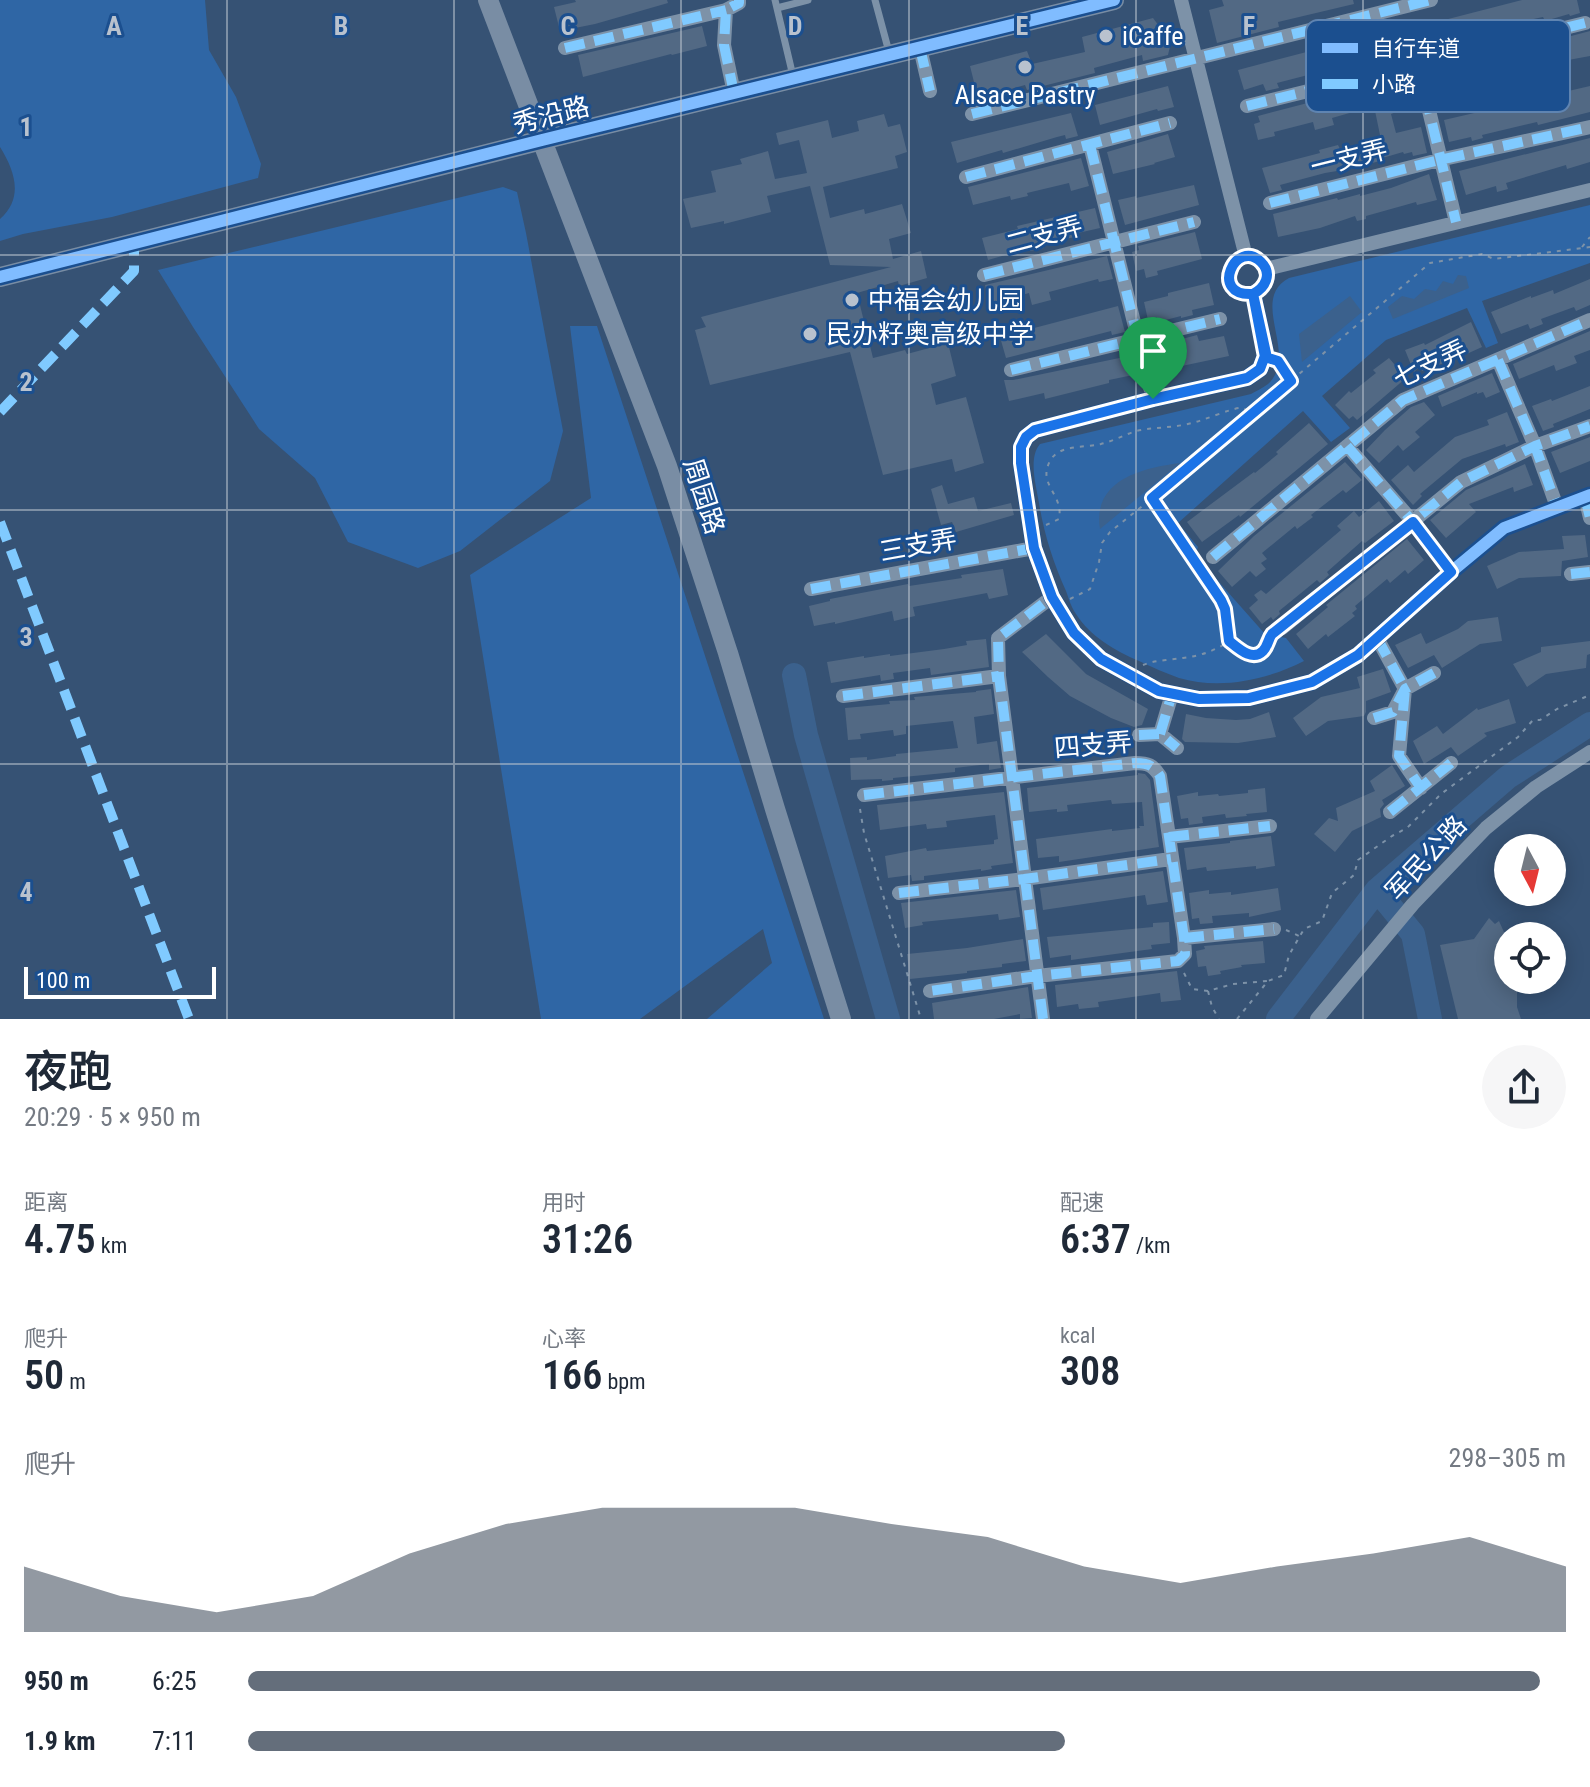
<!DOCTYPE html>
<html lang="zh">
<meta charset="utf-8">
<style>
:root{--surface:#fff;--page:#f6f6f7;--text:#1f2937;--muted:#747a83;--accent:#646e7b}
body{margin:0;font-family:"Roboto Condensed","Noto Sans SC",sans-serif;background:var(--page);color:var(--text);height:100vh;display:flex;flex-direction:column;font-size:30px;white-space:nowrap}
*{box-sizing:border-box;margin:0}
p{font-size:26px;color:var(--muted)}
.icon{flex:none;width:44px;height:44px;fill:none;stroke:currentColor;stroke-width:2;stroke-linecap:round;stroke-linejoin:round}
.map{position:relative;height:1019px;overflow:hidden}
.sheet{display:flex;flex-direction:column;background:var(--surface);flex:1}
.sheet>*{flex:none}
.needle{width:52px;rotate:173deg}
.tools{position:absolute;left:1494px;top:834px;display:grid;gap:16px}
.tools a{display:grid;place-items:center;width:72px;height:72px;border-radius:50%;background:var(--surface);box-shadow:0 4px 20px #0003;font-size:40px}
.scale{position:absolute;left:24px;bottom:20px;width:192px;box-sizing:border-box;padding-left:8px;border:4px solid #fff;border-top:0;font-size:22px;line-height:28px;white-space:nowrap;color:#fff;-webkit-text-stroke:6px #1b4f8f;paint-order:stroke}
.pin{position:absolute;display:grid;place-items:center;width:68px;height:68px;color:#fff;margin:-82px -34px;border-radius:50% 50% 50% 0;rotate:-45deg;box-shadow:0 0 8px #0007}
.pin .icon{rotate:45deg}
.round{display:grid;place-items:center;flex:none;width:84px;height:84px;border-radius:42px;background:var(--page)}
.head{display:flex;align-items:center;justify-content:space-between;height:136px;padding:0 24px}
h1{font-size:44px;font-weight:600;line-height:60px}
.figures{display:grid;grid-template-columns:repeat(3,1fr);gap:12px;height:136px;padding:8px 24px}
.figures div{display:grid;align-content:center}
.figures b{font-size:40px;font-weight:600}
.figures small{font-size:22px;font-weight:400}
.figures p{font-size:22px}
.chart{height:224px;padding:16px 24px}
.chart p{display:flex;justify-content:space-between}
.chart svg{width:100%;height:144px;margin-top:8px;fill:var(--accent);opacity:.7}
ul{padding:0 24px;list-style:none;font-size:26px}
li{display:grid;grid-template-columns:128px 96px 1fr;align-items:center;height:60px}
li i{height:20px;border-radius:10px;background:var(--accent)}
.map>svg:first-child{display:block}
</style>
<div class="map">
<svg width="1590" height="1019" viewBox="0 0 1590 1019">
<rect width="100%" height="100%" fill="#365274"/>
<path fill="#2f66a5" d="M0,0H205L209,50L236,97L261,164L258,178L112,217L23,234L0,241V219C24,198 15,171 0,147Z
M503,187L517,192L526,233L563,431L550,481L460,551L418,568L348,542L315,478L259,429L193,327L158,270Z
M1590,205V263L1482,301L1498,343L1486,348L1467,308L1386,340L1322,396L1350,428L1331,442L1303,411L1178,523L1198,547L1195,555L1265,634L1286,638L1304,661C1267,680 1220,690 1179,678C1165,673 1152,667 1139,661C1115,651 1090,636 1076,614C1071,607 1069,599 1066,591C1053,562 1044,534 1039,503C1036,485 1028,458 1040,444L1251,394C1256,391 1263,388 1268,384C1300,355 1248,300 1289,278Z
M570,326H597L824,1019H707L772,963L763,929L640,1019H541L470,575L591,498Z"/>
<path fill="#3b618d" d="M1458,275L1466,276L1469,288L1393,319L1388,307L1402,296L1414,299L1425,289L1436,291L1443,281L1453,284Z
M1350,296L1362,312L1302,362L1299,334Z
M1180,463L1100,529C1092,480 1142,468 1180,463Z"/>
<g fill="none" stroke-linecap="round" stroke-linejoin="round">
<path stroke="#3b618d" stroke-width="24" d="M794,675L806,735L888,1019
M1377,890L1413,934L1430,1019
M1278,1019L1377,890L1508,777L1590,724"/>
</g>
<path fill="#526984" d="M575,0H667L668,3L595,24L560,31L554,7L576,2Z
M1222,0H1353L1354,4L1278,22L1279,27L1217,43L1209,10L1224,6Z
M1522,0H1577L1580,13L1570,16L1569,14L1545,21L1543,17L1501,26L1502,32L1489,36L1488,31L1426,45L1421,26Z
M1153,18L1171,42L1168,55L1143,61L1142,55L1094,68L1095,73L1027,90L1025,85L1000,92L1001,97L979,102L970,66L1027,51L1032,64L1085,52L1082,37Z
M702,26L707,46L672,55L671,54L583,77L578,55Z
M1590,31V56L1552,63L1551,61L1510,71L1511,76L1496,80L1495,77L1438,93L1433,73L1484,59L1485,61L1511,53V52Z
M1397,32L1403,50L1343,66V69L1331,72V69L1277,83L1279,88L1266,91L1263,84L1244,90L1238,70L1318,49L1317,47L1337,43L1338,45L1374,36L1375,39Z
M1410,79L1416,104L1395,109L1396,112L1391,114L1396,133L1421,127L1427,153L1413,156L1412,152L1404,154L1403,152L1379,159L1380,161L1349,169L1325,173L1280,185L1282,190L1270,193L1262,168L1320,153L1319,150L1338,145L1340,149L1380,138V135L1374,106L1332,118L1334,125L1315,130L1313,122L1274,132L1275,136L1258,140L1254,124L1260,122L1258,116L1377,85Z
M1168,86L1174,107L1158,111L1157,109L1100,125L1095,105Z
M1590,86V112L1538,125L1537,122L1482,135L1483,138L1472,141L1471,137L1449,142L1444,120Z
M1071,113L1078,136L1066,139L1065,135L1057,137L1003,153L1002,150L957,163L951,142Z
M884,114L888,127L900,124L907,152L895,156L898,168L823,187L830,218L864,209L865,214L902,204L911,233L889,239L893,259L921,251L927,278L899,286L898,281L857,293L873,358L905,350L907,354L948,343L956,376L931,384L936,405L966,397L984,463L955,472L952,459L883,475L850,352L710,385L695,330L706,327L701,317L891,267L830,265L810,186L767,196L771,212L724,224V221L691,228L683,199L716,192L711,171L742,164L740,159L768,151L775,179L807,173L799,140L779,145L776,133L828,120L832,138L859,131L857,121Z
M1168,134L1175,157L1154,163L1155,164L1113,174L1107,152Z
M1590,138V162L1567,169L1566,165L1506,183L1508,189L1497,192L1496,186L1466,195L1459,171Z
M1081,158L1089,186L1071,191L1069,183L1027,193L1028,196L1011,200L1010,196L973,205L968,187Z
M1429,174L1437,200L1417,205L1416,202L1366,216V219L1357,221L1355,216L1320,228L1278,237L1273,214L1337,198L1338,200L1360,194V196L1391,188Z
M1194,185L1199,205L1125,225L1118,200L1136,196V198Z
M1095,208L1100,228L1078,233L1079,236L1043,244L1044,248L1030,251V248L988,260L982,238L1018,229L1017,226Z
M1195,232L1202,259L1157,271L1158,275L1146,278L1144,269L1136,271L1132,252L1139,250L1138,246Z
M1107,256L1113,279L1099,282L1098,279L1049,292L1051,300L1032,305L1029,293L990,304L985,285Z
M1590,279V305L1576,311L1574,307L1541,319L1543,324L1530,329L1528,324L1501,334L1491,312L1531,296V298L1553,290L1554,294Z
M1209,283L1214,305L1192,310L1193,315L1181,318V316L1158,322L1157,317L1148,320L1144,302L1168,296V293Z
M1118,306L1125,332L1112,335L1111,331L1006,358L1000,337Z
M1471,322L1482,347L1449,362V361L1422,371L1420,366L1414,372L1405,350L1424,343L1425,345Z
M1590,331V350L1574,356L1577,363L1556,371L1554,365L1519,379L1513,364Z
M1197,335L1199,341L1224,336L1229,356L1163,370L1156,346Z
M1129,356L1133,375L1109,380V383L1045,399L1044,393L1009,401L1004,380H1013Z
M1389,358L1406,378L1357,420L1353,416L1349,419L1335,405L1349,391L1351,393L1376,373L1373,370Z
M1492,373L1500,392L1486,398L1483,392L1477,394V392L1442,407L1438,396Z
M1590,386V409L1553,424L1554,427L1543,431L1532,406L1551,399L1552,401Z
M1424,402L1435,415L1415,432L1420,437L1403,451L1398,445L1379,463L1366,450L1385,430L1411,407Z
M1507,412L1519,442L1506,447L1505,444L1462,459L1420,494L1422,496L1413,505L1391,480L1408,465L1414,472L1455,437L1489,425L1487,420Z
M1309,423L1328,444L1240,517L1239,515L1202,542L1187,522L1254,472L1255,473L1278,454L1276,452Z
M1590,437V461L1560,473L1551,452Z
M1345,462L1362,480L1346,493L1343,490L1311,515L1313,517L1297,529L1295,526L1262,553L1267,559L1261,563L1266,569L1256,577L1250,571L1232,587L1218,571L1254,536Z
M1525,464L1533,485L1514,492L1513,487L1469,504L1476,512L1446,538L1430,520L1466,490Z
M942,485L948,504L974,497L978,511L1011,503L1014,515L956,532L952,522L941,525L931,489Z
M1379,501L1394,521L1365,543L1362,541L1327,572L1329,575L1320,583L1317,580L1279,611L1280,614L1273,620L1271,617L1262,624L1249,608L1258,600L1254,595L1261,590L1266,594L1341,530L1337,526L1354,511L1359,517Z
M1585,535L1588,557L1562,561L1561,576L1519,578L1497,589L1487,566L1519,552L1564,549L1562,536Z
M1407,539L1424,560L1408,574L1405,570L1390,583L1387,579L1355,606L1357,609L1352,613L1355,616L1328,637L1326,634L1308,649L1296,634L1328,607L1326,605Z
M1003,569L1008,595L989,599L987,593L913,607L915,616L894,621L892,611L835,624V622L814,626L809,606L830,601V599L908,584L909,586L962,578L961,575Z
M1498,617L1502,641L1480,644L1442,668L1434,655L1408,668L1395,645L1421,633L1426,644L1458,629L1468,621Z
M1046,634L1086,674L1148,709L1142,725L1134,727L1111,718L1070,696L1048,677L1022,652Z
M986,639L989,667L931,675L930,668L893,673L894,679L881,681L880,675L831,683L827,662L864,656V658L890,654V656L944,649L967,645L966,641Z
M1590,641V654L1587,655L1586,668L1546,674L1527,687L1513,664L1541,652V647Z
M1383,669L1391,692L1366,701V712L1364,716L1328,721L1306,736L1293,718L1321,697L1360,688L1357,677Z
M991,689L994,714L974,717L977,744L997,741L1001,768L989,770V764L955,768V772L893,778V780L882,781V779L851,780L850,758L867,757V760L896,756V754L958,748L953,721L906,726V734L894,736L893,730L860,734L861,739L848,740L845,708L890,704L889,701L915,700L914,697L976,692V691Z
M1509,699L1516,723L1484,733L1487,736L1458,756L1451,747L1424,764L1413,741L1437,726L1443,734L1477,708L1478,710Z
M1269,712L1276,737L1238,743L1185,742L1182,739L1186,714L1206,718L1236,720L1250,719Z
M1392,765L1405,786L1382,800L1384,804L1380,809L1381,817L1352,831L1335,852L1314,834L1329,818L1338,821L1336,808L1375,791L1370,781Z
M1138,773L1145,774L1150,780L1159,847L1059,862V856L1038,858L1036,839L1112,829V831L1140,828L1139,826H1144L1142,802L1112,804L1111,800L1067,805L1068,811L1057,812V809L1029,812L1027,788L1138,775Z
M1265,788L1267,812L1246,814L1247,816L1226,818L1225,814L1202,817L1203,823L1189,825L1188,818L1181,819L1177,796L1198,792V796L1218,794L1219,796L1248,793V790Z
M1004,792L1013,863L991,866L992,869L981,871V869L924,876V880L912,881L911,875L888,878L885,856L926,848L927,851L994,844V840L998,839L995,815L946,821L947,827L927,829L926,824L880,830L877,805Z
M1271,836L1275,866L1256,869V866L1207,871L1206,867L1187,870L1184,848L1230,843V841Z
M1163,871L1168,902L1147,905L1145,895L1043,910L1040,888Z
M1278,888L1281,910L1249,917V913L1212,916L1213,923L1200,924L1199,918L1192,919L1189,893L1209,890V894L1231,892V895Z
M1016,890L1020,917L999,920L998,914L962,918L922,922L923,925L905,928L901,903Z
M1489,918L1495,924L1499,921L1508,941V980H1517V1007L1521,1019H1458L1440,945L1474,939Z
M1169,922L1170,943L1151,945L1152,949L1071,960V955L1050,958L1047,937L1153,927V923Z
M1023,939L1026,961L1002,964V967L967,971V973L910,979L907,954L967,948Z
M1263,941L1265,963L1241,965L1242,967L1220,971L1221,974L1208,976L1206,966L1198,967L1196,951L1205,949L1204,946Z
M1177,971L1181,1000L1161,1002L1160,993L1098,1002L1099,1007L1079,1009L1078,1004L1057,1007L1055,985Z
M1028,987L1032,1018L1020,1019V1014L994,1019H934L932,1003Z"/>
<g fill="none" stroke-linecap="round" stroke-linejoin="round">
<path stroke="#7d92a8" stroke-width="2" stroke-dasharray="4 6" stroke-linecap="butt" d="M1582,247L1590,237
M1292,380L1430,263L1482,254L1494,259L1590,247
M1046,525L1059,519C1064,494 1037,485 1050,461C1059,444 1085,448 1101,444C1113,441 1124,435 1136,431C1154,427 1174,428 1192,423C1202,421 1232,408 1240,408C1244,408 1248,411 1251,412
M1070,599L1090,589L1099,562L1102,543L1110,532L1151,499
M1271,635L1262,653C1248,658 1240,649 1229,641L1225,609L1221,600L1152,498L1291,381L1277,360
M1143,665C1155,660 1170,660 1183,658C1200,656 1214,651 1228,642
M860,809L864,833L921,1019
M1286,930L1299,936
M1184,973L1192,989L1208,991L1233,984L1267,981
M1208,991L1212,1007L1219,1019
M1237,1019L1268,981L1284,975L1289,955L1304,929L1322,921L1332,893L1354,875L1358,860L1392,836L1407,828L1441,794L1518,737L1533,720H1540L1557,709L1590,695"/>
<path stroke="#7d92a8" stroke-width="7" d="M775,0L793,76
M875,0L889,52
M777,8L808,0"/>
<path stroke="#7d92a8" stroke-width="14" d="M1181,0L1246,257
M565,48L726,10
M920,48L930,91
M1418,65L1456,222
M734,93L724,45L726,10L739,3V0
M1247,106L1585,23
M972,114L1431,0
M1090,145L1153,399
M966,177L1170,123
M1270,203L1439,160L1590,127
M1229 276a19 19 0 1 1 38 0a19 19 0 1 1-38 0Z
M1266,269L1590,190
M984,275L1194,222
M1253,294L1266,353L1260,369L1247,378L1153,399L1035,430L1026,437L1021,447V463L1034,548L1052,597L1074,633L1101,659L1159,691L1199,699L1249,698L1312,682L1358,655L1451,572L1504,528L1590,495
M1498,360L1535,446L1557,507
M1011,370L1220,319
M1347,446L1413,522L1451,572
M1585,497L1590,518
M1213,557L1403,400L1590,320
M1571,574L1590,572
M811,589L1034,548
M1282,628L1461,482L1535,446L1590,426
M1377,638L1405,689L1399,756L1421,788
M843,696L999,676
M1374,718L1393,712L1405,689L1434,673
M1160,734L1172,694
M1139,735L1160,734L1177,748
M864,795L1135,763C1148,763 1153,765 1160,776L1184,938L1185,954L1178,961L1037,976L930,991
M1390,812L1451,763
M1169,837L1270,826
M899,893L1024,879L1171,859
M1184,938L1274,929
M1043,1019L999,676L998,638L1052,597
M1317,1019L1413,904L1486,828L1536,787L1590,752"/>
<path stroke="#798da4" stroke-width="20" d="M488,0L667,466L728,653L775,809L841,1019
M0,277L542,140L1114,0"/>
<path stroke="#80caff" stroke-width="10" stroke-dasharray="20 10" stroke-linecap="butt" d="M565,48L726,10
M920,48L930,91
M1418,65L1456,222
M734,93L724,45L726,10L739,3V0
M1247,106L1585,23
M972,114L1431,0
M1090,145L1153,399
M966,177L1170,123
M1270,203L1439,160L1590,127
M984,275L1194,222
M1498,360L1535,446L1557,507
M1011,370L1220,319
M0,412L134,271V242
M1347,446L1413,522L1451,572
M1585,497L1590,518
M0,522L189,1019
M1213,557L1403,400L1590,320
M1571,574L1590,572
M811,589L1034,548
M1282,628L1461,482L1535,446L1590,426
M1377,638L1405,689L1399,756L1421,788
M843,696L999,676
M1374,718L1393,712L1405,689L1434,673
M1160,734L1172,694
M1139,735L1160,734L1177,748
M864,795L1135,763C1148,763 1153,765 1160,776L1184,938L1185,954L1178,961L1037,976L930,991
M1390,812L1451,763
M1169,837L1270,826
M899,893L1024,879L1171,859
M1184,938L1274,929
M1043,1019L999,676L998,638L1052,597"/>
<defs>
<path id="cycleway" d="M0,277L542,140L1114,0
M1253,294L1266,353L1260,369L1247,378L1153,399L1035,430L1026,437L1021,447V463L1034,548L1052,597L1074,633L1101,659L1159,691L1199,699L1249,698L1312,682L1358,655L1451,572L1504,528L1590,495"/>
</defs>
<use href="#cycleway" stroke="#1b4f8f" stroke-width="17"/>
<use href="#cycleway" stroke="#80bcff" stroke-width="12"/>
</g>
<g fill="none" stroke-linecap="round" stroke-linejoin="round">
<defs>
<path id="route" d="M1153,399L1035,430L1026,437L1021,447V463L1034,548L1052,597L1074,633L1101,659L1159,691L1199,699L1249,698L1312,682L1358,655L1451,572L1413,522L1272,634C1268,639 1268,646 1263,651C1252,662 1238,648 1229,641L1225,609L1221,600L1152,498L1291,381L1278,361L1265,357L1253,294C1265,288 1273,274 1261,262C1236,237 1208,297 1253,294L1266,353L1260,369L1247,378L1153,399"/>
</defs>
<use href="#route" stroke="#fff" stroke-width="16"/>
<use href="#route" stroke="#1a73e8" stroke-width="10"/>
</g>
<path fill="none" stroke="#b9c2ce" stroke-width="2" stroke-opacity="0.55" d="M227,0V1019M454,0V1019M681,0V1019M909,0V1019M1136,0V1019M1363,0V1019M0,255H1590M0,510H1590M0,764H1590"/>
<g fill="#b9c2ce" stroke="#1b4f8f" stroke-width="3">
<circle cx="1106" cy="36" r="8"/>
<circle cx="1025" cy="67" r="8"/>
<circle cx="852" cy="300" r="8"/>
<circle cx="810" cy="334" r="8"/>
</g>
<g text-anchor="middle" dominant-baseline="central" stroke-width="6" stroke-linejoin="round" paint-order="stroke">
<g font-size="26" fill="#fff" stroke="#1b4f8f" text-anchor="start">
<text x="1122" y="36">iCaffe</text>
<text x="1025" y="95" text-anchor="middle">Alsace Pastry</text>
<text x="868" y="300">中福会幼儿园</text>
<text x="826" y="334">民办籽奥高级中学</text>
</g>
<g font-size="26" fill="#fff" stroke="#1b4f8f">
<text transform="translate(551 115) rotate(-14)">秀沿路</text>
<text transform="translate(1349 158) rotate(-14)">一支弄</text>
<text transform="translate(1044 235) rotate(-15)">二支弄</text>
<text transform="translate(1430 364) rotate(-25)">七支弄</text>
<text transform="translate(704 496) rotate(72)">周园路</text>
<text transform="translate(918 545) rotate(-10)">三支弄</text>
<text transform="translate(1093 745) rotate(-5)">四支弄</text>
<text transform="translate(1426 858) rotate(-47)">军民公路</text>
</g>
</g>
<rect x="1306" y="20" width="264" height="92" rx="12" fill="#1b4f8f" stroke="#5f84b1" stroke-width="2"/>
<rect x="1322" y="43" width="36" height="10" fill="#80bcff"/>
<rect x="1322" y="79" width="36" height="10" fill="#80caff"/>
<g font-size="22" fill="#fff">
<text x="1372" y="56">自行车道</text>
<text x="1372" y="92">小路</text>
</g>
<g font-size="26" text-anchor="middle" font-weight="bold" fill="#b9c2ce" stroke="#1b4f8f" stroke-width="6" stroke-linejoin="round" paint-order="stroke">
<text x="114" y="35">A</text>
<text x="341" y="35">B</text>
<text x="568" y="35">C</text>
<text x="795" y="35">D</text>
<text x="1022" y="35">E</text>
<text x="1249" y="35">F</text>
<text x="26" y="136">1</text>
<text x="26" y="391">2</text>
<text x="26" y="646">3</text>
<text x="26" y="901">4</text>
</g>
</svg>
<div class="tools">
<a><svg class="needle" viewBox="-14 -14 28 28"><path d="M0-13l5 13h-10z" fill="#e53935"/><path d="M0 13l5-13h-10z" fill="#747a83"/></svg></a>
<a><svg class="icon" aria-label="locate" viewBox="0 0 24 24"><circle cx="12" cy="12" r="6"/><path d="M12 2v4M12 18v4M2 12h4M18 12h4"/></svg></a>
</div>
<div class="scale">100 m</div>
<div class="pin" style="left:1153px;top:399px;background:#1e9e55"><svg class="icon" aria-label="arrive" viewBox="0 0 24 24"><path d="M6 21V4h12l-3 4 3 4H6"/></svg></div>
</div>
<section class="sheet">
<div class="head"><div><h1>夜跑</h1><p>20:29 · 5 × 950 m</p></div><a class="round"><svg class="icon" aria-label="share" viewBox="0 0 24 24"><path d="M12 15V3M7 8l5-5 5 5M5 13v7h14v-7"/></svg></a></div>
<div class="figures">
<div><p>距离</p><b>4.75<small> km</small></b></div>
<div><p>用时</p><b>31:26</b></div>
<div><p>配速</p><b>6:37<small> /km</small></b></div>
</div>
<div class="figures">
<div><p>爬升</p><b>50<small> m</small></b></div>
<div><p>心率</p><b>166<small> bpm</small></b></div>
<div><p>kcal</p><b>308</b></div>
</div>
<div class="chart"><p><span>爬升</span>298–305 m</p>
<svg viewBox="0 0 160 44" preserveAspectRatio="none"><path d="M0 44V24L10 33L20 38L30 33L40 20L50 11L60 6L70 6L80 6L90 11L100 15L110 24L120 29L130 24L140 20L150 15L160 24V44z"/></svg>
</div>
<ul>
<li><b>950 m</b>6:25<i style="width:98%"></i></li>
<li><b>1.9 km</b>7:11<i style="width:62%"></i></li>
</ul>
</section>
